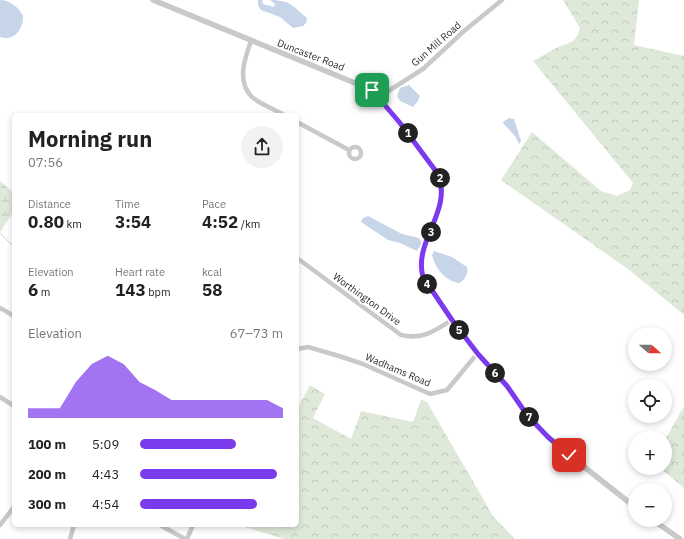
<!DOCTYPE html>
<meta charset="utf-8">
<style>
:root{--surface:#fff;--page:#f2f2f2;--text:#222;--muted:#767676;--accent:#7c3aed}
body{margin:0;font-family:"IBM Plex Sans",sans-serif;background:var(--page);color:var(--text);height:100vh;display:flex;flex-direction:column;font-size:15px;white-space:nowrap}
*{box-sizing:border-box;margin:0}
p{font-size:13px;color:var(--muted)}
.icon{flex:none;width:22px;height:22px;fill:none;stroke:currentColor;stroke-width:2;stroke-linecap:round;stroke-linejoin:round}
.map{position:relative;flex:1;overflow:hidden}
.side{position:absolute;left:12px;top:113px;width:287px;height:414px;display:flex;flex-direction:column;background:var(--surface);border-radius:6px;box-shadow:0 2px 6px #0003}
.side>*{flex:none}
.needle{width:26px;rotate:111deg}
.tools{position:absolute;left:628px;top:327px;display:grid;gap:8px}
.tools a{display:grid;place-items:center;width:44px;height:44px;border-radius:50%;background:var(--surface);box-shadow:0 2px 6px #0003;font-size:20px}
.pin{position:absolute;display:grid;place-items:center;width:34px;height:34px;color:#fff;margin:-17px;border-radius:8px;box-shadow:0 2px 6px #0006}
.km{position:absolute;width:20px;height:20px;margin:-10px;border-radius:50%;background:#222;color:#fff;font-size:11px;line-height:20px;text-align:center}
.round{display:grid;place-items:center;flex:none;width:42px;height:42px;border-radius:21px;background:var(--page)}
.summary{display:flex;align-items:center;justify-content:space-between;height:68px;padding:0 16px}
h1{font-size:22px;font-weight:700;line-height:30px}
.figures{display:grid;grid-template-columns:repeat(3,1fr);gap:6px;height:68px;padding:4px 16px}
.figures div{display:grid;align-content:center}
.figures b{font-size:17px;font-weight:700}
.figures small{font-size:11px;font-weight:400}
.figures p{font-size:11px}
.chart{height:112px;padding:8px 16px}
.chart p{display:flex;justify-content:space-between}
.chart svg{width:100%;height:72px;margin-top:4px;fill:var(--accent);opacity:.7}
ul{padding:0 16px;list-style:none;font-size:13px}
li{display:grid;grid-template-columns:64px 48px 1fr;align-items:center;height:30px}
li i{height:10px;border-radius:5px;background:var(--accent)}
.map>svg:first-child{display:block}
</style>
<div class="map">
<svg width="684" height="539" viewBox="0 0 684 539">
<defs>
<pattern id="forest-crowns" width="20" height="18" patternUnits="userSpaceOnUse"><rect width="20" height="18" fill="#dfe9d9"/><path d="M2 6a3 3 0 1 1 6 0M12 15a3 3 0 1 1 6 0" fill="none" stroke="#c0c8ba"/></pattern>
<pattern id="wetland-marsh" width="20" height="14" patternUnits="userSpaceOnUse"><rect width="20" height="14" fill="#dfe9d9"/><path d="M1 5h8M5 5V1M11 12h8M15 12V8" fill="none" stroke="#c0c8ba"/></pattern>
</defs>
<rect width="100%" height="100%" fill="#fff"/>
<path fill="url(#forest-crowns)" d="M563,0H639L634,45L684,56V315L628,269L501,180L532,132L601,191L617,196L630,190L633,183L533,61C541,57 548,52 556,48C569,42 575,45 580,28Z
M310,385L325,394L313,418L351,439L361,411L413,422L421,400L427,402L493,516L515,539H284L238,525H297V410Z
M684,406V488L660,468H665V440Z"/>
<path fill="url(#wetland-marsh)" d="M0,181L14,193V211L0,232Z"/>
<path fill="#c6d5e8" d="M0,0C9,0 19,7 23,16C24,28 14,42 0,37Z
M258,0H262L263,4L274,7L275,4L270,0C291,0 292,6 307,18L306,23L303,26L293,28L280,17L261,10L258,5Z
M409,85L420,96L418,101L413,107L400,101L397,96L400,88Z
M509,118L514,119L521,141L519,144L515,136L503,123V122Z
M368,216L402,234L419,238L422,243L417,251L400,243L388,240L361,222L363,218Z
M434,251L452,257L467,267C469,273 465,280 459,283C445,281 435,268 432,255Z"/>
<g fill="none" stroke-linecap="round" stroke-linejoin="round">
<path stroke="#c6d5e8" stroke-width="1" d="M0,233L14,247"/>
<path stroke="#c9c9c9" stroke-width="4.5" d="M251,41C245,58 236,81 252,97C258,103 276,110 284,115
M379,97L423,69L464,31L502,0
M297,122L349,150
M349 153a6 6 0 1 1 12 0a6 6 0 1 1-12 0Z
M297,258L401,335C422,340 435,331 452,320
M0,308L14,316
M297,349L308,347L339,356L363,364L430,394L447,390L477,354
M0,397L14,406
M0,525L14,507
M160,525L185,539
M70,539L74,525
M187,539L193,525"/>
<path stroke="#c9c9c9" stroke-width="5.5" d="M153,0L372,90L438,174L442,183L441,204L421,257L420,268L423,277L452,320L477,354L507,386L527,415L548,437L569,455L635,507
M653,520L680,539"/>
</g>
<g fill="none" stroke-linecap="round" stroke-linejoin="round">
<defs>
<path id="route" d="M372,90L400,123L438,174C453,211 413,241 423,277L452,320L478,354L507,386L527,415L548,437L569,455"/>
</defs>
<use href="#route" stroke="#fff" stroke-width="8"/>
<use href="#route" stroke="#7c3aed" stroke-width="5"/>
</g>
<g text-anchor="middle" dominant-baseline="central" stroke-width="4" stroke-linejoin="round" paint-order="stroke">
<g font-size="10" fill="#2c2c2c" stroke="#fff">
<text transform="translate(436 44) rotate(-41)">Gun Mill Road</text>
<text transform="translate(311 55) rotate(21)">Duncaster Road</text>
<text transform="translate(367 299) rotate(36)">Worthington Drive</text>
<text transform="translate(398 370) rotate(23)">Wadhams Road</text>
</g>
</g>
</svg>
<div class="tools">
<a><svg class="needle" viewBox="-14 -14 28 28"><path d="M0-13l5 13h-10z" fill="#e53935"/><path d="M0 13l5-13h-10z" fill="#767676"/></svg></a>
<a><svg class="icon" aria-label="locate" viewBox="0 0 24 24"><circle cx="12" cy="12" r="6"/><path d="M12 2v4M12 18v4M2 12h4M18 12h4"/></svg></a>
<a>+</a>
<a>−</a>
</div>
<div class="pin" style="left:372px;top:90px;background:#1e9e55"><svg class="icon" aria-label="arrive" viewBox="0 0 24 24"><path d="M6 21V4h12l-3 4 3 4H6"/></svg></div>
<div class="pin" style="left:569px;top:455px;background:#d93025"><svg class="icon" aria-label="check" viewBox="0 0 24 24"><path d="M5 12l5 5 9-10"/></svg></div>
<b class="km" style="left:408px;top:133px">1</b>
<b class="km" style="left:440px;top:178px">2</b>
<b class="km" style="left:431px;top:232px">3</b>
<b class="km" style="left:427px;top:284px">4</b>
<b class="km" style="left:459px;top:330px">5</b>
<b class="km" style="left:495px;top:373px">6</b>
<b class="km" style="left:529px;top:417px">7</b>
<section class="side">
<div class="summary"><div><h1>Morning run</h1><p>07:56</p></div><a class="round"><svg class="icon" aria-label="share" viewBox="0 0 24 24"><path d="M12 15V3M7 8l5-5 5 5M5 13v7h14v-7"/></svg></a></div>
<div class="figures">
<div><p>Distance</p><b>0.80<small> km</small></b></div>
<div><p>Time</p><b>3:54</b></div>
<div><p>Pace</p><b>4:52<small> /km</small></b></div>
</div>
<div class="figures">
<div><p>Elevation</p><b>6<small> m</small></b></div>
<div><p>Heart rate</p><b>143<small> bpm</small></b></div>
<div><p>kcal</p><b>58</b></div>
</div>
<div class="chart"><p><span>Elevation</span>67–73 m</p>
<svg viewBox="0 0 160 44" preserveAspectRatio="none"><path d="M0 44V38L10 38L20 38L30 22L40 11L50 6L60 11L70 22L80 27L90 33L100 33L110 33L120 33L130 33L140 33L150 33L160 38V44z"/></svg>
</div>
<ul>
<li><b>100 m</b>5:09<i style="width:67%"></i></li>
<li><b>200 m</b>4:43<i style="width:96%"></i></li>
<li><b>300 m</b>4:54<i style="width:82%"></i></li>
</ul>
</section>
</div>
